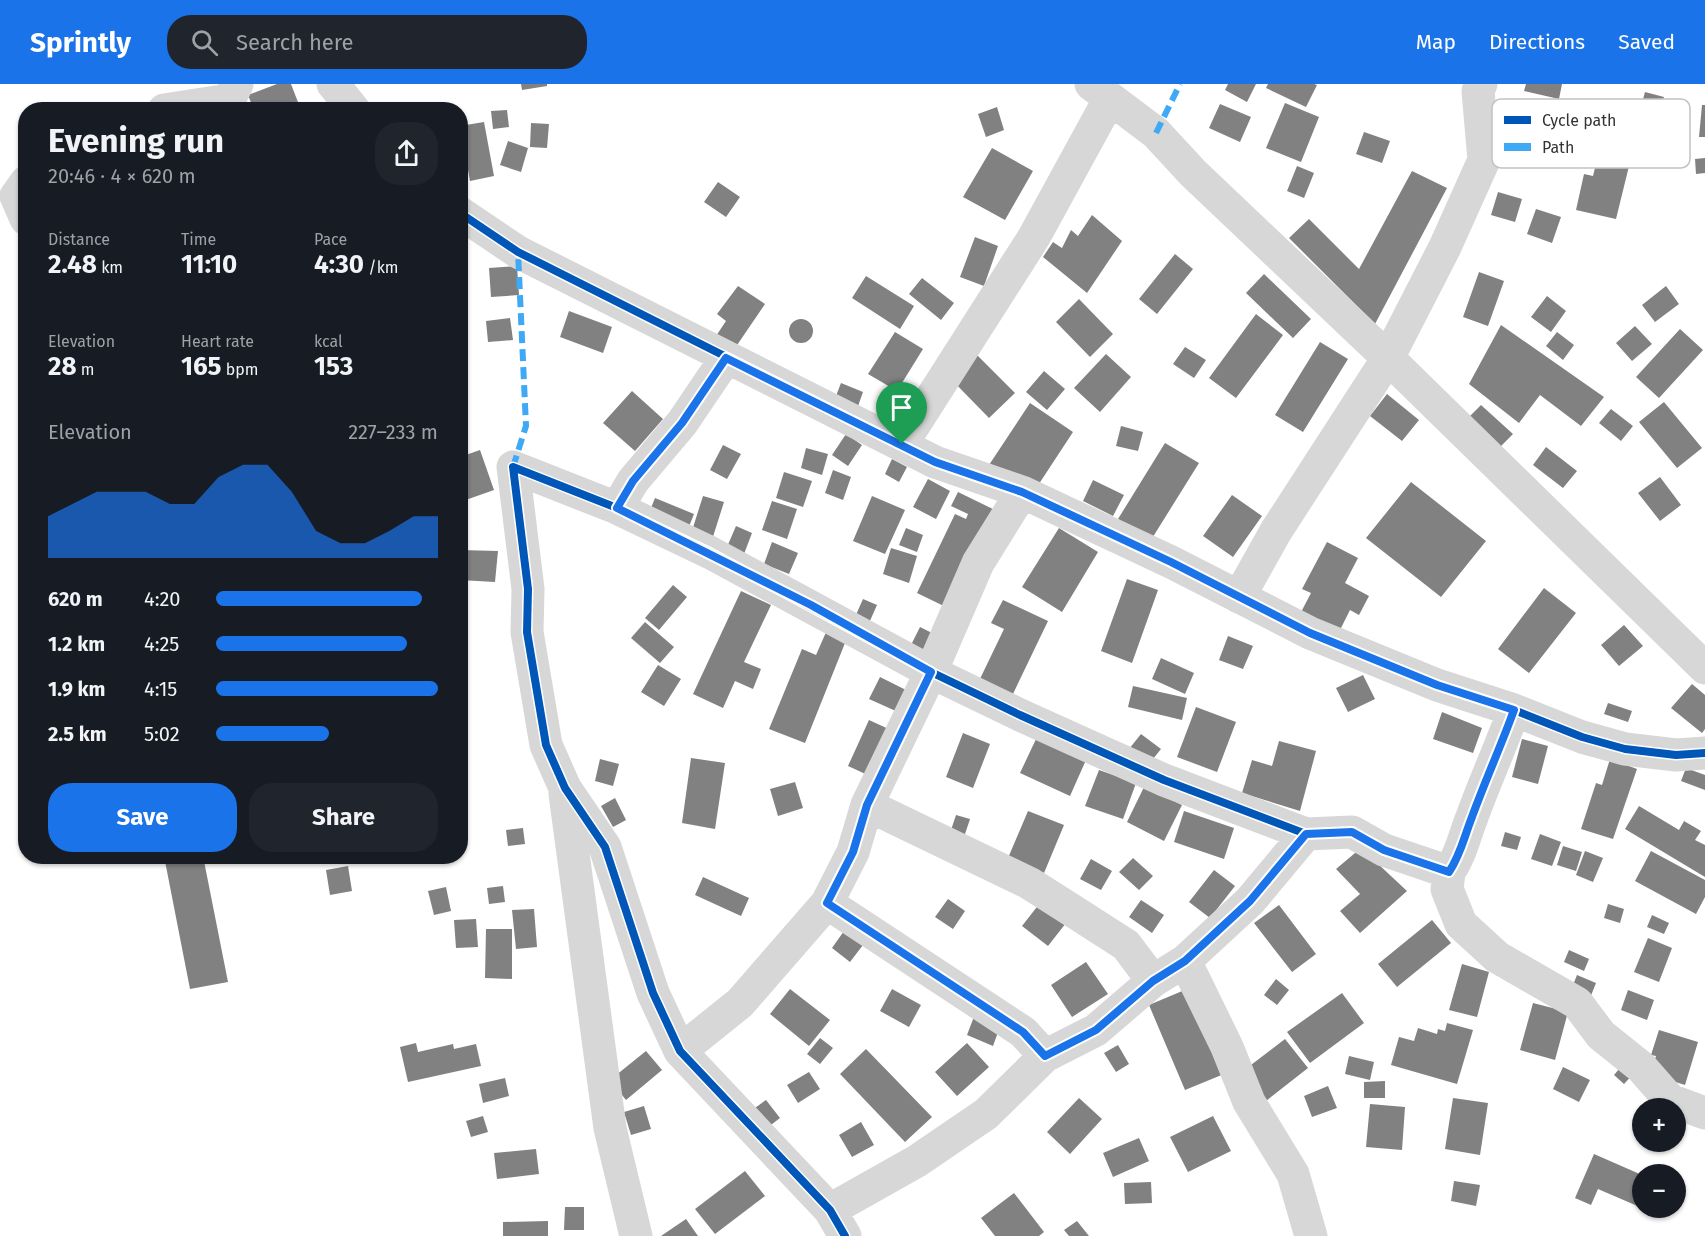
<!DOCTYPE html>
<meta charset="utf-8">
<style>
:root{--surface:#171b24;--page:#20242c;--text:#f1f3f6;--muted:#9ea1a6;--accent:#1a73e8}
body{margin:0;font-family:"Fira Sans",sans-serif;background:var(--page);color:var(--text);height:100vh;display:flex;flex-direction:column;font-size:22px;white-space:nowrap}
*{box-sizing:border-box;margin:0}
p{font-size:20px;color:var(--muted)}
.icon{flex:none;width:33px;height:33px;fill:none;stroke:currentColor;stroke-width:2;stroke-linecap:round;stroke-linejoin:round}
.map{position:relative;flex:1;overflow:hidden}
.drawer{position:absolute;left:18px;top:18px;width:450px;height:762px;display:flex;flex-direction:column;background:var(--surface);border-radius:24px;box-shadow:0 2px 4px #0004}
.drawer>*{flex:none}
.fabs{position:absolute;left:1632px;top:1014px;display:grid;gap:12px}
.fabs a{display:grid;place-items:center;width:54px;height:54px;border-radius:50%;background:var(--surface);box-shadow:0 2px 4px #0004;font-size:30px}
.pin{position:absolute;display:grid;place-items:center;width:51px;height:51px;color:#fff;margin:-62px -26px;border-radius:50% 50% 50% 0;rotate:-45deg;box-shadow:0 0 6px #0007}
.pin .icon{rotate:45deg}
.round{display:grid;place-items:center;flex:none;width:63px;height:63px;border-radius:24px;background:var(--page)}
.head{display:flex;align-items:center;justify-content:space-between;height:102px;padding:0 30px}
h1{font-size:33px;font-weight:700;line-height:45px}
.stats{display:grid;grid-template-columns:repeat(3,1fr);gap:9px;height:102px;padding:6px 30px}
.stats div{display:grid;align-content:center}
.stats b{font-size:26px;font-weight:700}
.stats small{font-size:16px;font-weight:400}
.stats p{font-size:16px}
.chart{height:168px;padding:12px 30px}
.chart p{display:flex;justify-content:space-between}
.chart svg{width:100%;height:108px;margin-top:6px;fill:var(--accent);opacity:.7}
.action{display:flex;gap:12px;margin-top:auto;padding:12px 30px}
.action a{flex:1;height:69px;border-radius:24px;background:var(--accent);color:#fff;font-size:24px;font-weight:700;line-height:69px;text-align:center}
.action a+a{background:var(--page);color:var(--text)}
ul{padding:0 30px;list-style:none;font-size:20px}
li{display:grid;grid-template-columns:96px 72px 1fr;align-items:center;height:45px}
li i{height:15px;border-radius:8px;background:var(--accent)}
header{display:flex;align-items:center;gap:36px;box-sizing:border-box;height:84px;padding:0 30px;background:var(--accent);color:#fff}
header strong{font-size:28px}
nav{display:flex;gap:33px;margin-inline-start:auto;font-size:21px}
.search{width:420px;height:54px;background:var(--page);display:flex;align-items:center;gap:15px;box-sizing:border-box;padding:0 21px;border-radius:24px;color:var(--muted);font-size:22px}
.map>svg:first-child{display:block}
</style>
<header>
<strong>Sprintly</strong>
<div class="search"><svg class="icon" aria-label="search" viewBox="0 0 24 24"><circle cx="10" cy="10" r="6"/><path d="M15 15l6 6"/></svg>Search here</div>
<nav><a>Map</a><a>Directions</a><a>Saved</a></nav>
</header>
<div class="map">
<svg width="1705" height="1152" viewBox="0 0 1705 1152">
<rect width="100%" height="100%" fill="#fff"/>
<path fill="#818181" d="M277,0H291L301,26H254L248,11Z
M521,0H547V2L522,6Z
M1228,0H1256L1247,18L1225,6Z
M1268,0H1314L1317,1L1306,23L1266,4Z
M1526,0H1562L1559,15L1524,7Z
M1645,8L1664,13L1657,36L1639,30Z
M1285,19L1319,33L1301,78L1266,64Z
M1220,20L1251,33L1240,58L1209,44Z
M1702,21H1705V53H1699Z
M997,23L1004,46L986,53L978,30Z
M507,26L509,43L493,45L491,27Z
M484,38L494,92L470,97L460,42Z
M531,39L549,40L547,64L530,63Z
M1364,48L1390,57L1382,79L1356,70Z
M508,57L528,64L521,88L500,81Z
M992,64L1033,87L1005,136L963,113Z
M1598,71L1630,78L1616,135L1576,126L1584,90L1593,92Z
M1705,74V89L1696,90L1695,75Z
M1297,82L1314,89L1304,114L1287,107Z
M1412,87L1447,104L1375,240L1289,154L1309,135L1359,185Z
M718,98L740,113L726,133L704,118Z
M1498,108L1522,115L1515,138L1491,131Z
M1536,125L1561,133L1552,159L1527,150Z
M1092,131L1122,157L1087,209L1043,173L1053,158L1062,164L1071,146L1078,152Z
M975,153L998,162L984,202L960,193Z
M1175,170L1193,185L1157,230L1139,215Z
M517,182L519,211L491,213L489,184Z
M1479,188L1504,197L1488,242L1463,233Z
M1264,190L1311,235L1293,254L1246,209Z
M866,192L914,222L900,245L852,214Z
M922,194L954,219L941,236L909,210Z
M738,202L765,220L733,267L714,255L726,237L717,230Z
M1666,202L1679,220L1655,238L1642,221Z
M1547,212L1566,227L1551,248L1531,233Z
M1079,215L1113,250L1090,273L1056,238Z
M569,227L612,243L603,269L560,253Z
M1256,230L1283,251L1236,314L1209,294Z
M510,234L513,256L488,258L486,237Z
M789 247a12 12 0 1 1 24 0a12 12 0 1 1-24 0Z
M1501,241L1604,313L1581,342L1540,311L1519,339L1469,300Z
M1635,242L1652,260L1632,277L1616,259Z
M1680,245L1703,266L1659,314L1636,293Z
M895,248L923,265L897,307L868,290Z
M1557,248L1574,261L1563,276L1546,262Z
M1320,258L1348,275L1303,348L1275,331Z
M1185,263L1206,276L1194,294L1173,280Z
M974,268L1015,309L989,334L949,293Z
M1106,270L1131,293L1100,328L1074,304Z
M1044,287L1065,305L1047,326L1026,308Z
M841,299L863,308L857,325L834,317Z
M632,307L663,335L635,367L603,339Z
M1387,310L1419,336L1402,357L1370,332Z
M1664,318L1702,364L1677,384L1639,338Z
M1030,319L1073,348L1033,409L989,381Z
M1481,321L1513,350L1499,364L1467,335Z
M1611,325L1633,342L1621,357L1599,339Z
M1121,342L1143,348L1138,367L1116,362Z
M846,350L862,361L848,382L832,371Z
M1165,359L1199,379L1151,456L1118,435Z
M723,361L741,370L727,395L710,386Z
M1546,363L1577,387L1563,404L1533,381Z
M806,364L828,370L822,391L801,384Z
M480,366L494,406L460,418V373Z
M892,375L907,383L899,398L885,390Z
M833,386L851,393L843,416L825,409Z
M784,388L812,397L803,423L776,414Z
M1660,393L1681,421L1660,437L1638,409Z
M928,395L950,407L936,435L913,423Z
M1093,396L1124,411L1113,432L1083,417Z
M1411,398L1486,457L1441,513L1366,454Z
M958,408L999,428L952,526L917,509L955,430L966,435L968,430L951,422Z
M1232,411L1262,432L1233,473L1203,452Z
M703,412L724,418L711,459L690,453Z
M872,412L905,426L885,470L853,457Z
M655,414L694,430L686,450L647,434Z
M772,417L797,425L787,455L762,446Z
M736,442L752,449L744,470L727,463Z
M906,444L923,451L917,468L899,461Z
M1059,444L1098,468L1062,528L1022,503Z
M772,458L798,469L789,490L764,480Z
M1327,458L1358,474L1345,499L1369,512L1359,531L1350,526L1337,552L1299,532L1311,509L1302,505Z
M891,464L917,472L909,499L883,490Z
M460,466L498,467L495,498L460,496Z
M1127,495L1158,506L1132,579L1101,567Z
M673,501L687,513L659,546L645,534Z
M1544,504L1576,529L1529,589L1498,565Z
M741,507L771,521L744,578L761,585L753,605L735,597L723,624L693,610Z
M863,515L877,521L869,539L855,533Z
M1003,516L1048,537L1011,614L978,599L1004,545L991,539Z
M645,538L674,563L660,579L631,554Z
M1624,541L1643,562L1619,582L1601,561Z
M920,543L940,553L931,571L911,561Z
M827,546L847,554L805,659L769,645L802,565L816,571Z
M1228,552L1253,562L1243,585L1219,576Z
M1161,574L1194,589L1185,610L1152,595Z
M658,581L681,595L664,622L641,608Z
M1363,591L1375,615L1348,628L1336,604Z
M880,593L908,607L898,628L869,615Z
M1692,600L1705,611V645L1702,649L1671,624Z
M1133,602L1187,614L1182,636L1128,623Z
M1608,619L1632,627L1628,638L1604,630Z
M1196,623L1236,638L1217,688L1177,673Z
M1442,628L1482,644L1473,669L1433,655Z
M869,636L893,647L872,693L848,682Z
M963,649L990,660L973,704L946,693Z
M1141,650L1161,665L1149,680L1129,665Z
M1037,653L1086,676L1070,712L1020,689Z
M1522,655L1548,662L1538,700L1512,693Z
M1279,657L1316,667L1300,727L1242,709L1252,676L1272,682Z
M691,674L725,679L715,745L682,739Z
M600,675L619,680L613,702L595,697Z
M1610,675L1637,685L1613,755L1581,745L1596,699L1602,701Z
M1686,684L1705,691V706L1681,697Z
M1099,686L1136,699L1123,735L1085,722Z
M795,698L803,724L778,732L770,705Z
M1144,703L1182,721L1164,757L1127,738Z
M615,714L626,736L613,743L601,722Z
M1639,722L1679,746L1684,737L1701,747L1695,756L1705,761V793L1625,745Z
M1028,727L1064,741L1044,789L1008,774Z
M1184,727L1234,744L1224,775L1174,758Z
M956,731L970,735L963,756L949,752Z
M523,744L525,760L508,762L506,746Z
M1505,748L1521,753L1517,766L1501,762Z
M1540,750L1561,758L1552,782L1531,775Z
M1563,762L1582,768L1576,787L1557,781Z
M1361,764L1407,807L1360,849L1340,827L1360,810L1336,785Z
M1585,767L1603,774L1593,798L1576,791Z
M1651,767L1705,796V813L1696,830L1635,797Z
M164,772H203L228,898L190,905Z
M1133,774L1153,792L1139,806L1119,788Z
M1091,775L1112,787L1101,806L1080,795Z
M348,782L352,807L330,811L326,786Z
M1214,786L1235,802L1210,834L1189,818Z
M703,793L749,814L741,832L695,811Z
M503,802L505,818L489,820L487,804Z
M446,803L451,827L434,831L428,807Z
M948,815L965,827L953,845L935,833Z
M1141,816L1164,831L1152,849L1129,833Z
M1040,819L1066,839L1048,862L1022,842Z
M1608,820L1624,825L1620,839L1604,834Z
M1279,821L1316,870L1292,888L1254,839Z
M534,825L537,863L516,865L512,826Z
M1652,831L1669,839L1664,850L1647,843Z
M476,835L478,863L456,864L454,836Z
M1432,836L1451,859L1397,903L1378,880Z
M486,845H512V895L485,894Z
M844,847L863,861L850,878L832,864Z
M1648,854L1672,864L1659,898L1634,888Z
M1569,866L1589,875L1584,887L1564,878Z
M1086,878L1108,910L1072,933L1051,901Z
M1462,880L1489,888L1477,933L1449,926Z
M1577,891L1596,899L1588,919L1569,911Z
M1276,895L1289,906L1277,921L1264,911Z
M790,905L830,936L809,962L770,930Z
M892,905L921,921L909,943L880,927Z
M1187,905L1224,990L1185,1006L1149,921Z
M1628,906L1654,916L1647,936L1621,926Z
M1342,909L1364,939L1310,979L1287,948Z
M1533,919L1568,928L1555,976L1520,966Z
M975,930L1001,940L993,962L967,951Z
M1447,939L1473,946L1457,1000L1391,981L1399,953L1414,957L1418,944L1437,950L1438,945L1445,947Z
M1659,946L1698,958L1685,1001L1650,990L1656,972L1651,971Z
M820,954L833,964L820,980L807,970Z
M1285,955L1308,984L1266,1017L1243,987Z
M416,959L418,968L453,960L454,965L476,960L481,982L408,998L400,963Z
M967,959L989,983L957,1012L935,988Z
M1118,961L1129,980L1116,988L1104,969Z
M866,965L932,1033L905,1058L840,990Z
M646,967L662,986L626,1016L610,996Z
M1349,972L1374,978L1370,996L1345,990Z
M1625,978L1636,987L1624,1000L1614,991Z
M1563,983L1590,996L1579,1018L1553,1005Z
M809,988L820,1005L798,1019L787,1001Z
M505,994L509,1012L483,1019L479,1000Z
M1385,997V1014H1364V998Z
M1328,1002L1337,1024L1312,1033L1304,1012Z
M1079,1014L1102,1035L1070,1070L1047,1048Z
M1453,1014L1488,1019L1480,1071L1445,1065Z
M766,1016L780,1034L767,1044L752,1026Z
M1370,1020L1405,1023L1402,1066L1366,1063Z
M644,1022L651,1045L631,1051L624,1028Z
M483,1032L488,1048L471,1053L466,1037Z
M1213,1032L1231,1067L1188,1088L1170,1053Z
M861,1038L874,1061L852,1073L839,1051Z
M1139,1054L1149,1077L1113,1093L1103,1069Z
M536,1065L539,1090L497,1095L494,1069Z
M1594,1070L1642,1091V1124L1598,1105L1591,1121L1575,1114Z
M745,1087L765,1112L715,1150L695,1125Z
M1454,1097L1480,1101L1476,1122L1451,1117Z
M1151,1098L1152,1119L1125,1120L1124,1099Z
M1014,1109L1044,1148L1039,1152H995L981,1134Z
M565,1123H584V1146H564Z
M686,1135L698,1152H661Z
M548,1137V1152H503V1138Z
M1077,1137L1089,1152H1069L1064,1146Z"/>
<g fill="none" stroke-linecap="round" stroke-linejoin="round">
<path stroke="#d7d7d7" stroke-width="33" d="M333,0L354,26
M1091,0L1156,49L1193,89L1388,274L1705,584
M164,26L229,16L237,0
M26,98L16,112L26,135
M460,129L518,168L935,378L1022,408L1171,478L1310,549L1437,601L1514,626L1582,653L1625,665L1676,671L1705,669
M902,360L1034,153L1109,16
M617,424L633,397L682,339L726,274
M1239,513L1276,447L1388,274L1445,163L1484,76L1478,7L1481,0
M565,710L610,1044L636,1152
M867,721L1029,799L1073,827L1126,861L1153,897
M1449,788L1447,805L1461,840L1497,873L1577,919L1601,951L1641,983L1670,1016L1705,1029
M827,819L1023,948L1045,972
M680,967L740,919L827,819L853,768L867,721L931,588L978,479L1022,408
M830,1126L917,1077L986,1030L1045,972L1096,946L1153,897L1185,877
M845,1152L830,1126L680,967L653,909L605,763L565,704L546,661L527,548L528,505L513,383L617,424L711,469L931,588L1020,631L1164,696L1306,750
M1311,1152L1293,1090L1249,1018L1227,963L1185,877L1250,817L1306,750L1352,748L1384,766L1449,788C1461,771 1464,753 1472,733C1485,697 1501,662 1514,626"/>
<path stroke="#3fa9f5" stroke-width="6" stroke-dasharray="12 6" stroke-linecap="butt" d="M1156,49L1180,0
M513,383L526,342L518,168"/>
<defs>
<path id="cycleway" d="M460,129L518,168L935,378L1022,408L1171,478L1310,549L1437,601L1514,626L1582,653L1625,665L1676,671L1705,669
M845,1152L830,1126L680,967L653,909L605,763L565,704L546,661L527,548L528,505L513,383L617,424L711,469L931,588L1020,631L1164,696L1306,750"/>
</defs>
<use href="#cycleway" stroke="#fff" stroke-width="11"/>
<use href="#cycleway" stroke="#0057b8" stroke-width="8"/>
</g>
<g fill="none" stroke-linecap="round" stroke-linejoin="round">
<defs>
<path id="route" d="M726,274L935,378L1022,408L1171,478L1310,549L1437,601L1514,626C1501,662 1485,697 1472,733C1464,753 1461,770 1449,788L1384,766L1352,748L1306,750L1250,817L1185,877L1153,897L1096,946L1045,972L1023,948L827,819L853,768L867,721L931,588L811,521L617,424L633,397L682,339Z"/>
</defs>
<use href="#route" stroke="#fff" stroke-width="12"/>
<use href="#route" stroke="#1a73e8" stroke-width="8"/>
</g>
<rect x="1492" y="15" width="198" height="69" rx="9" fill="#fff" stroke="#c2c2c2" stroke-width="1.5"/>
<rect x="1504" y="32" width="27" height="8" fill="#0057b8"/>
<rect x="1504" y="59" width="27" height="8" fill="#3fa9f5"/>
<g font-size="16" fill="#333">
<text x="1542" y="42">Cycle path</text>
<text x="1542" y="69">Path</text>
</g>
</svg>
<div class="fabs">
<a>+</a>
<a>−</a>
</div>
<div class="pin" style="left:902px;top:360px;background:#1e9e55"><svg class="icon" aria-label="arrive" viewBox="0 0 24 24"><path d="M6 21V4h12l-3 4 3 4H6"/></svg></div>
<section class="drawer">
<div class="head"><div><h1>Evening run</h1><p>20:46 · 4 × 620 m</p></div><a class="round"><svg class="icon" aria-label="share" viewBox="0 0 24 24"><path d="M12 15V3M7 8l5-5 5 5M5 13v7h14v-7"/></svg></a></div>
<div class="stats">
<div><p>Distance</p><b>2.48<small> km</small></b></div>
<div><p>Time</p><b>11:10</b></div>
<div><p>Pace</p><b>4:30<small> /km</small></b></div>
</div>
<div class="stats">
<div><p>Elevation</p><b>28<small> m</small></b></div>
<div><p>Heart rate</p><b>165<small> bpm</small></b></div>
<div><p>kcal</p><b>153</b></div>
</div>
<div class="chart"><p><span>Elevation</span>227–233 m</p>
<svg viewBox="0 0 160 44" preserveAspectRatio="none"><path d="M0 44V27L10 22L20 17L30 17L40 17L50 22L60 22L70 11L80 6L90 6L100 17L110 33L120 38L130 38L140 33L150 27L160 27V44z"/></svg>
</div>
<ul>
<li><b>620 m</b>4:20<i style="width:93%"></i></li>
<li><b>1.2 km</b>4:25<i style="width:86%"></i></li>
<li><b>1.9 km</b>4:15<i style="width:100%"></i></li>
<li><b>2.5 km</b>5:02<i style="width:51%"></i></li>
</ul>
<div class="action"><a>Save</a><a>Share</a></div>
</section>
</div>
